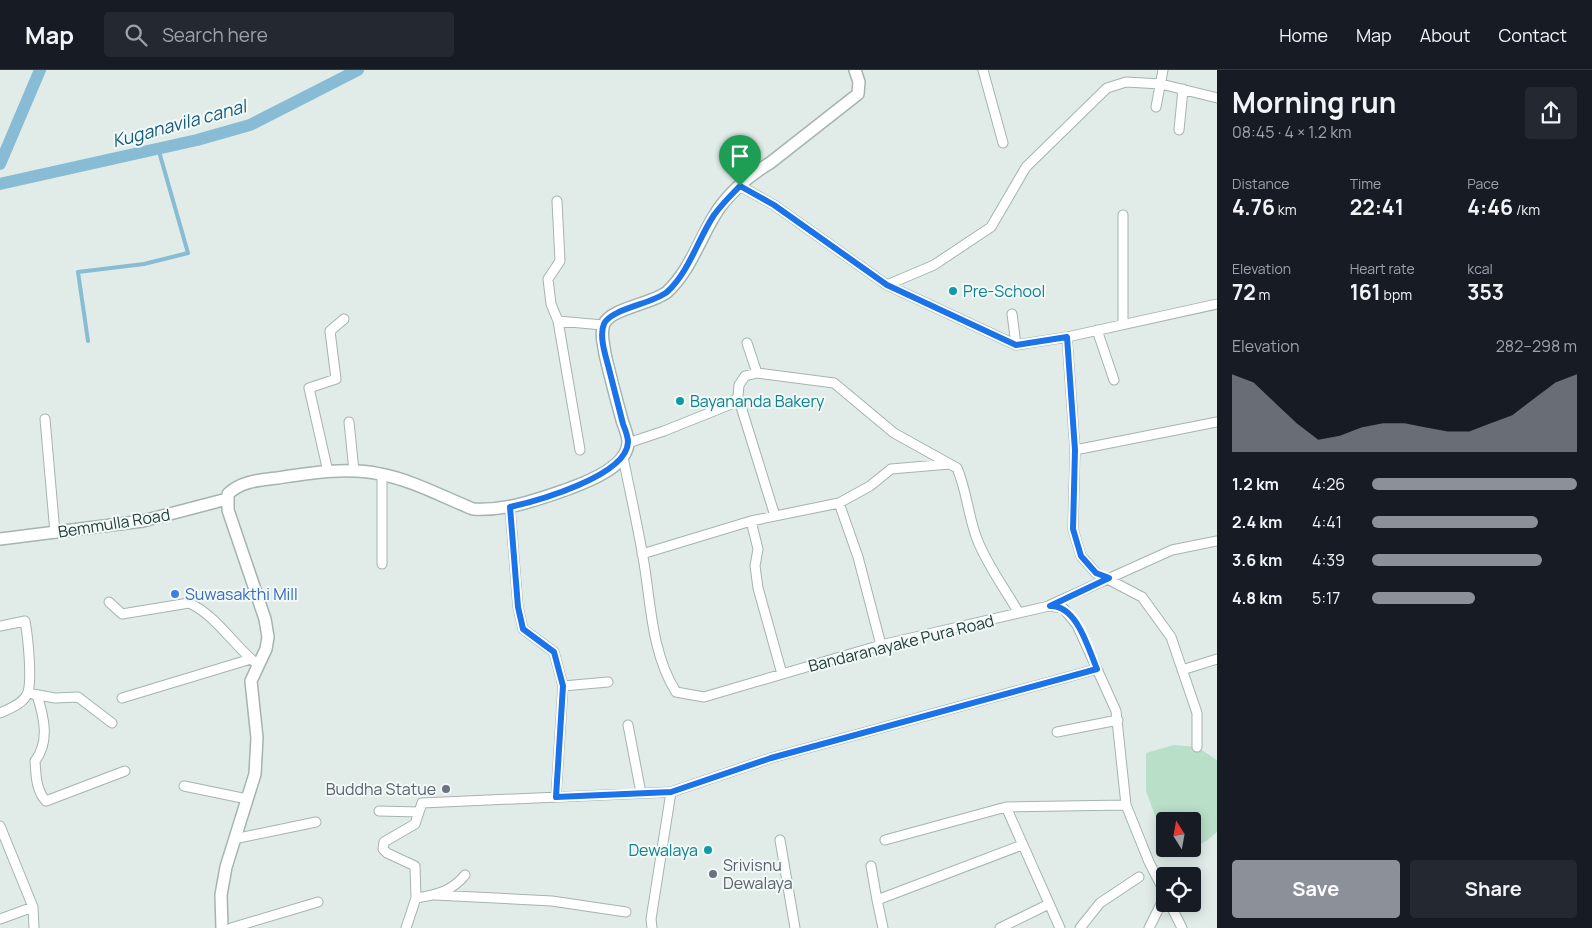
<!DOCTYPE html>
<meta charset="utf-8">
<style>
:root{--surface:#171b24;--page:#242831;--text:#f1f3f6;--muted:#9ea1a6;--line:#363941;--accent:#8c9099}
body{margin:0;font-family:Manrope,sans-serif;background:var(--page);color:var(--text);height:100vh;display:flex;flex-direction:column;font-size:19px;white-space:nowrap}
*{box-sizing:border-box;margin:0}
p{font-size:16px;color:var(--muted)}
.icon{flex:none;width:28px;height:28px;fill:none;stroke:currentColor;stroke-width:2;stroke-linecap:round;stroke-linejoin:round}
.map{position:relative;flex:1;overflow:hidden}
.side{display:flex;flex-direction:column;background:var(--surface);width:375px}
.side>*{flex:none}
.needle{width:32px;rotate:349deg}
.tools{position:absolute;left:1156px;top:742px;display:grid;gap:10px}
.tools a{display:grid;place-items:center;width:45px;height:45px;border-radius:5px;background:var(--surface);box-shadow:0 2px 12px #0003;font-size:25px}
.pin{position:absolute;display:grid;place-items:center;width:42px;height:42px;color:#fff;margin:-51px -21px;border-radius:50% 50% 50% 0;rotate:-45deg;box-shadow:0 0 5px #0007}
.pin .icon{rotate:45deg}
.round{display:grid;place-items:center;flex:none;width:52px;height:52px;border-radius:5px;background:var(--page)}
.head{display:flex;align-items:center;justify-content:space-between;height:85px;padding:0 15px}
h1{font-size:28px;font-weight:700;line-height:38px}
.stats{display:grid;grid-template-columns:repeat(3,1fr);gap:8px;height:85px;padding:5px 15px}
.stats div{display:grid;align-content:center}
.stats b{font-size:21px;font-weight:700}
.stats small{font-size:14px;font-weight:400}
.stats p{font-size:14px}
.chart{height:140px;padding:10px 15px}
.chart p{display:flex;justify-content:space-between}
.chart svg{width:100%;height:90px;margin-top:5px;fill:var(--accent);opacity:.7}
.cta{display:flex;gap:10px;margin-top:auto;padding:10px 15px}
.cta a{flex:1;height:58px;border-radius:5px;background:var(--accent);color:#fff;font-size:20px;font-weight:700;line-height:58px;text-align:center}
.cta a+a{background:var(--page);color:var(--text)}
ul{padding:0 15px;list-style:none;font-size:16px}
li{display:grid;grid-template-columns:80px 60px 1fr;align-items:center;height:38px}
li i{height:12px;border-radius:6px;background:var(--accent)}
header{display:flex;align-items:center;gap:30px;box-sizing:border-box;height:70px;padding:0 25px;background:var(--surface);border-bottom:1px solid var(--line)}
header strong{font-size:24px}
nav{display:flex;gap:28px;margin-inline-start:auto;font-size:18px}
.search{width:350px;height:45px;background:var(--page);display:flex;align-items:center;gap:12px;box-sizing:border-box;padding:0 18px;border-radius:5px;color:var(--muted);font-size:19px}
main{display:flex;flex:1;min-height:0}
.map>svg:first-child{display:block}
</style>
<header>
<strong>Map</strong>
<div class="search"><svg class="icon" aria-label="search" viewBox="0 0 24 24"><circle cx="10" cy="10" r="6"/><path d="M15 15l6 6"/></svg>Search here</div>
<nav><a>Home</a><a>Map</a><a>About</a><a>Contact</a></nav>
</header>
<main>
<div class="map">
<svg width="1217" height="858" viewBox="0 0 1217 858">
<rect width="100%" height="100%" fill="#e1ece9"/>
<path fill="#b9dfc9" d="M1174,675L1197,677L1217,690V762C1202,776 1189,781 1169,784L1167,779H1192V751H1165V773L1146,721V683Z"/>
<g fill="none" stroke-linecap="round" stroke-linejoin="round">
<path stroke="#87bcd4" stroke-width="4" d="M88,271L78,202L144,194L188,183L158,78"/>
<path stroke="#87bcd4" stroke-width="12" d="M0,94L40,0
M0,114L197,70L250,55L358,0"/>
<defs>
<path id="minor" d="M983,0L1003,73
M1156,37L1163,0
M1179,60L1183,19
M740,116L774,135L887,215L1016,275L1067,267
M557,131L560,191L548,209L551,234L558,251L603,255
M1123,145V254
M887,215L934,195L991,157L1026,97L1107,18L1126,12L1161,14L1217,28
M1012,244L1016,275
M558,251L580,380
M1097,260L1114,310
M747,273L757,303
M738,327L775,446
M45,349L55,463
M349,352L354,401
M628,373L664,361L729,335L738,327L739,315L745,306L757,303L834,313L894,363L957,398C967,421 968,446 977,469C987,495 1005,519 1019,543
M1075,380L1217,352
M623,387C630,422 638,457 644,493C651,536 652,584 676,622L704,627L881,575L1049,536L1063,538L1077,555L1116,641L1126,735L1149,792L1165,823
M328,402L309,318L336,309L330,261L344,249
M382,404V494
M839,433L858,487L881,575
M510,437L518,537L523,559L554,582L563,616L556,727
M751,451L758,479L755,496L758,518L782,604
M642,484L751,451L839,433L870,416L891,399L950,394
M109,532L122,544L189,533C216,545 234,576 257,594
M1050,535L1172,480L1217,471
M0,556L25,551C28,567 32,608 28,622C25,633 9,639 0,643
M1182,600L1217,589
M563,616L608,612
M33,624L55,628L78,627L112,653
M37,625C44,647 50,672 35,691C36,705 36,721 46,731L125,701
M122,628L251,589
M628,655L641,723
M1057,662L1118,650
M1197,677V643L1171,567L1142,527L1096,503L1081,486L1073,459L1075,380L1067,267L1217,234
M184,716L247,729
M671,722L771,688L1097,599
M1006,737L1060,858
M379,741L419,742
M0,756L33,837L0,849
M234,769L316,752
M780,770L795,858
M885,770L1006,737L1126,735
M871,796L877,830L1022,775
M435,825L552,831L626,842
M416,828C437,825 452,821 465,805
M877,830L883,858
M1170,834L1182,858
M33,837L34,858
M231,858L318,832
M406,858L416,828L415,796L387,783L383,779L384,772L415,754L422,733L671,722L651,849L652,858
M1000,858L1049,834
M1080,858L1100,833L1139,807
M1149,858L1165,826"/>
<path id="tertiary" d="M0,469L143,451L227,429
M222,858L221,825L226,797L255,704L257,668L251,611L266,579L268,567L265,549L228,440V424C241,411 260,410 277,408C311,403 347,397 380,404C412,410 443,427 473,439C507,441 536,430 568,419C587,412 628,397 628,372C628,365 624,357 622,350C616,328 610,306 605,284C604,275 600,263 604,254C611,238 652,234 667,222C688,203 699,172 713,148C725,126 748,106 770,93L858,24L859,12L855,0"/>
</defs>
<use href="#minor" stroke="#a4b4b1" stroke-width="11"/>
<use href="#tertiary" stroke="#a4b4b1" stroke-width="14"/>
<use href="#minor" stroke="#fff" stroke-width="9"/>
<use href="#tertiary" stroke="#fff" stroke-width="11"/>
</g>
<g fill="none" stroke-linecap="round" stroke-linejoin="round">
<defs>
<path id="route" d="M740,116L774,135L887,215L1016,275L1067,267L1075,380L1073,459L1081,486L1096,503L1109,508L1050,536C1077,535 1088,578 1097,599L771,688L671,722L556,727L563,616L554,582L523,559L518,537L510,437C537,431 627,406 628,372C628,367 625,359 623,354C618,334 613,315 608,295C605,284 599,265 604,254C610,239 652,234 667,222C689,202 698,169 714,145C722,134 731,125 740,116Z"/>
</defs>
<use href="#route" stroke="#fff" stroke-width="10"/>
<use href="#route" stroke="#1a73e8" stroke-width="6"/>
</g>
<g fill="#0f9aa8" stroke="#f2f9f6" stroke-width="2">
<circle cx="953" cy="221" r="5"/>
<circle cx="680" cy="331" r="5"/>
<circle cx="708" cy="780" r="5"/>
</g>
<circle fill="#3f7fe0" stroke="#f2f9f6" stroke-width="2" cx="175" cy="524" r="5"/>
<g fill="#6b7280" stroke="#f2f9f6" stroke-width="2">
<circle cx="446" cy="719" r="5"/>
<circle cx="713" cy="804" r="5"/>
</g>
<g text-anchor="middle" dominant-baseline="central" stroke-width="4" stroke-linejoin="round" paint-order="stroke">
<g font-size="16" fill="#0d838f" stroke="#f2f9f6" text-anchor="start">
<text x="963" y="221">Pre-School</text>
<text x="690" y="331">Bayananda Bakery</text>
<text x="698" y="780" text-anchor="end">Dewalaya</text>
</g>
<g font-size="16" fill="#213e3b" stroke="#f2f9f6">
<text transform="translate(114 453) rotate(-9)">Bemmulla Road</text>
<text transform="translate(901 573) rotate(-14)">Bandaranayake Pura Road</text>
</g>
<g font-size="16" fill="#366cbe" stroke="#f2f9f6" text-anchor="start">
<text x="185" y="524">Suwasakthi Mill</text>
</g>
<g font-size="16" fill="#5b616d" stroke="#f2f9f6" text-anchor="end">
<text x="436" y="719">Buddha Statue</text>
<text x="723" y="795" text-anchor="start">Srivisnu<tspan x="723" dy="18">Dewalaya</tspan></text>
</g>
<g font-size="18" font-style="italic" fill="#185c7c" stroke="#f2f9f6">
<text transform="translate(179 53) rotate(-15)">Kuganavila canal</text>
</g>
</g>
</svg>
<div class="tools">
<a><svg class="needle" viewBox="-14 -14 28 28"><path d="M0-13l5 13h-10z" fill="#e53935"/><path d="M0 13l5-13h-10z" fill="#9ea1a6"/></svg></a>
<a><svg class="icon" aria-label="locate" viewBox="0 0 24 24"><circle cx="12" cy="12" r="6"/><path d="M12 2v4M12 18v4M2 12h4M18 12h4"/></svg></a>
</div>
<div class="pin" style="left:740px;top:116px;background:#1e9e55"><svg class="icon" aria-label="arrive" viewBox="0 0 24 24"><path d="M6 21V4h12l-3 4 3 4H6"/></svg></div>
</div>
<section class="side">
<div class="head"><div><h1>Morning run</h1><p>08:45 · 4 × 1.2 km</p></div><a class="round"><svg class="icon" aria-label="share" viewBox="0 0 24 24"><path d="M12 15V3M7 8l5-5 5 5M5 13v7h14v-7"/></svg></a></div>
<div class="stats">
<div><p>Distance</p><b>4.76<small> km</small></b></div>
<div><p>Time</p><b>22:41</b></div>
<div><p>Pace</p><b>4:46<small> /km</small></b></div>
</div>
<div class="stats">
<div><p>Elevation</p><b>72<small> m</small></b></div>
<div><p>Heart rate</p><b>161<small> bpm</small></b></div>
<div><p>kcal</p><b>353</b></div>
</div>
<div class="chart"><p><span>Elevation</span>282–298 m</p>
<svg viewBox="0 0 160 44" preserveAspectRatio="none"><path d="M0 44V6L10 10L20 20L30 30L40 38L50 36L60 32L70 30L80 30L90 32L100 34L110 34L120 30L130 26L140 18L150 10L160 6V44z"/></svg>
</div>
<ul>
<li><b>1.2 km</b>4:26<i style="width:100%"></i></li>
<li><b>2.4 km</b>4:41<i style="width:81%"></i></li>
<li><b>3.6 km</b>4:39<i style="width:83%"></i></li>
<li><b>4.8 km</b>5:17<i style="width:50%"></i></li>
</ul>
<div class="cta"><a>Save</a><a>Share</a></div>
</section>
</main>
